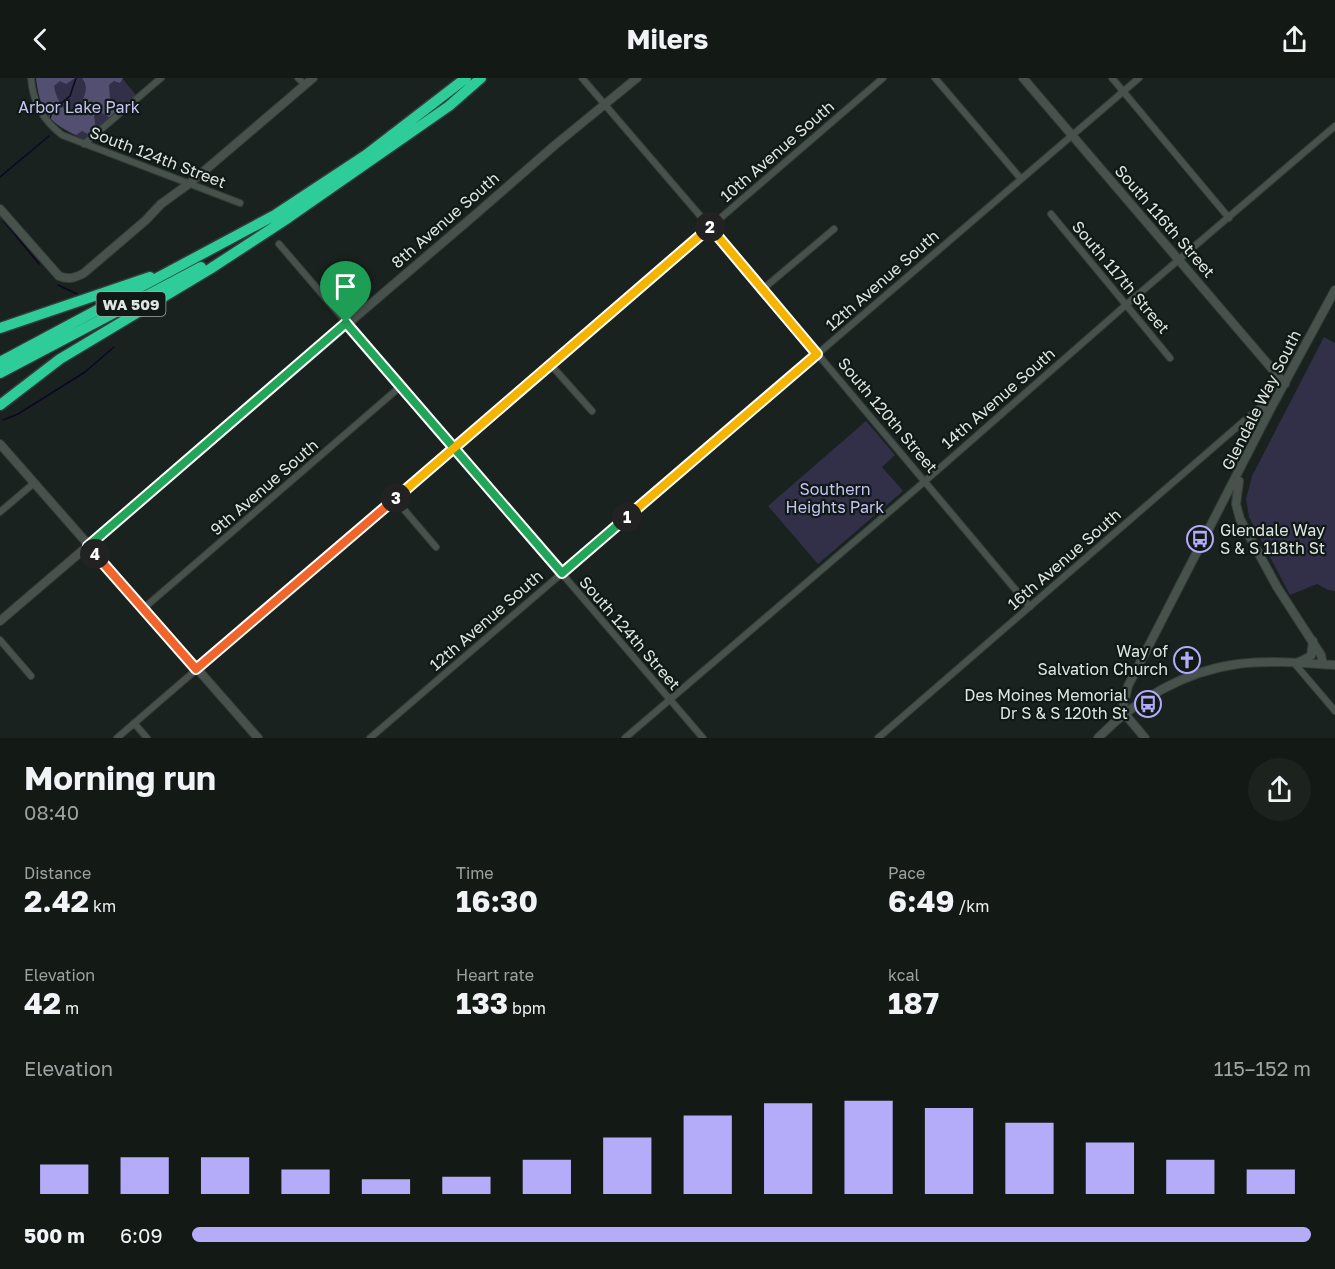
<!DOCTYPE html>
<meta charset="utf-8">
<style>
:root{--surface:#131a16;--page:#1c231f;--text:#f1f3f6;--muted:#9da1a1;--accent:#b4acf9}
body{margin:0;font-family:"Golos Text",sans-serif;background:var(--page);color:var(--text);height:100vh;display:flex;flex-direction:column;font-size:22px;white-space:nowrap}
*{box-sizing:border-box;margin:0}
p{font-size:20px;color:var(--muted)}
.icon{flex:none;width:33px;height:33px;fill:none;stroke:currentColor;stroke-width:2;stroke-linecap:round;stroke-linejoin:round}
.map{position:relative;height:660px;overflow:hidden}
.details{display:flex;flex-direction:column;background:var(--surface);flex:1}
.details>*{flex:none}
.pin{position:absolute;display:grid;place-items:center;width:51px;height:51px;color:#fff;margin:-62px -26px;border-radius:50% 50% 50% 0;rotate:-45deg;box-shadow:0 0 6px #0007}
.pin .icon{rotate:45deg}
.km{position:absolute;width:30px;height:30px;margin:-15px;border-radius:50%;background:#222;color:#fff;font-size:16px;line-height:30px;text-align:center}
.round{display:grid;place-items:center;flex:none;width:63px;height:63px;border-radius:32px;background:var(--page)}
.head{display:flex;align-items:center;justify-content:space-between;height:102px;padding:0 24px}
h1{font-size:33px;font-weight:700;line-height:45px}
.stats{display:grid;grid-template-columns:repeat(3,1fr);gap:9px;height:102px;padding:6px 24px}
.stats div{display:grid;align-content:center}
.stats b{font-size:30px;font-weight:700}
.stats small{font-size:16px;font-weight:400}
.stats p{font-size:16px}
.chart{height:168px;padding:12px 24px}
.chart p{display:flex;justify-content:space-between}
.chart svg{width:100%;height:108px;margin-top:6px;stroke:var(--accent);stroke-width:6}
ul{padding:0 24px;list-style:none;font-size:20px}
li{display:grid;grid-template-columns:96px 72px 1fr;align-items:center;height:45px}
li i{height:15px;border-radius:8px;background:var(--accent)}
header{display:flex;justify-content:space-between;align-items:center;height:78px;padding:0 24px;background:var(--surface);font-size:27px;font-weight:700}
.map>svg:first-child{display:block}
</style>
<header><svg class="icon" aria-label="back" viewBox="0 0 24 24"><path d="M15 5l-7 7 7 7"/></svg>Milers<svg class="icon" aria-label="share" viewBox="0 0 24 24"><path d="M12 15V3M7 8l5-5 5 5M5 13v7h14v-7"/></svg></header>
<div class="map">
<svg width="1335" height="660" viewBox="0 0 1335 660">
<rect width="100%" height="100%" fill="#19221e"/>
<path fill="#322f49" d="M36,0H122L136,17L85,62C52,47 40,37 36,0Z
M1324,259L1335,265V513L1328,512L1317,506L1290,517L1249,439L1246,421L1252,398Z
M866,343L895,377L882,389L903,413L818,486L768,428Z"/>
<path fill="#524f71" d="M36,0H75L66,6L60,3L54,8C56,20 61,29 71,37L78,34C82,20 91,12 82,0H123L120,5L114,3L109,7L110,21L116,35L110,40L99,33L94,38L96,52L90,57L82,53L76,57C47,44 40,31 36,0Z"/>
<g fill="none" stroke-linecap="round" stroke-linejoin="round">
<path stroke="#0d0723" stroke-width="1.5" d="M50,40L53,32L70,18L76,0
M0,99L49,58
M4,143L39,186
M58,207L77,216
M3,342L18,336L85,294L114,269"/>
<defs>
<path id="street" d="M31,0C33,25 42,41 62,57L240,125
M298,0L305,7
M582,0L763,211L1030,529
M935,0L1021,101
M1112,0L1229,140
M84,66L161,0
M1051,136L1170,280
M279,166L703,660
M763,211L834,151
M551,287L592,333
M395,421L436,469
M0,434L34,405
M144,530L401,308
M0,562L31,598
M1295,586L1335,633
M134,645L147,660
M117,660L883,0
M370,660L1139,0
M625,660L924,404L1127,226L1335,48
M878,660L1259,330L1270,332"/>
<path id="secondary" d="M1023,0L1285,306
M0,131L59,198C68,202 75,200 84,195L146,142L161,126L190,105L313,0
M0,366L258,660
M1239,403L1236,426L1240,441L1277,509L1321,577L1323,586
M0,543L476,136L555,67L637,0
M1299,584L1311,578L1313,563
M1124,635L1123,629L1128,608L1270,332L1335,212
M1124,635L1145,660
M1098,660C1135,622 1185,593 1238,586C1269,582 1304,585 1335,587"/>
<path id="highway" d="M0,250L150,199
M0,284L275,137L366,77L466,0
M0,295L201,189
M0,327L60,281L210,191L288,140L449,28L481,0"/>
</defs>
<use href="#street" stroke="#343c38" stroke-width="8"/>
<use href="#secondary" stroke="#343c38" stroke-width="10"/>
<use href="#highway" stroke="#343c38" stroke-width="13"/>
<use href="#street" stroke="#48524d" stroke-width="6"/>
<use href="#secondary" stroke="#48524d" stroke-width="8"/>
<use href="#highway" stroke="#2dcc98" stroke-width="10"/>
</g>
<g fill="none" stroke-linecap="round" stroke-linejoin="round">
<defs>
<path id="split-1" d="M346,245L562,495L627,439"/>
<path id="split-2" d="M627,439L817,276L710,149"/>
<path id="split-3" d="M396,420L710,149"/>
<path id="split-4" d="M95,476L196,591L396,420"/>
<path id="split-5" d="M95,476L88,468L346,245"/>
</defs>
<use href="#split-1" stroke="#fff" stroke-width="12"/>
<use href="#split-2" stroke="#fff" stroke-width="12"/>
<use href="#split-3" stroke="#fff" stroke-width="12"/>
<use href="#split-4" stroke="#fff" stroke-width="12"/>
<use href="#split-5" stroke="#fff" stroke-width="12"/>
<use href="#split-1" stroke="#22a559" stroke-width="8"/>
<use href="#split-2" stroke="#f5b400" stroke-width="8"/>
<use href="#split-3" stroke="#f5b400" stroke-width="8"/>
<use href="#split-4" stroke="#f0652b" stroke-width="8"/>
<use href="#split-5" stroke="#22a559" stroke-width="8"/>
</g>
<defs>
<symbol id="bus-ring" viewBox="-11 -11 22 22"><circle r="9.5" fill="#101915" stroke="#b4acf9" stroke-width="1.5"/><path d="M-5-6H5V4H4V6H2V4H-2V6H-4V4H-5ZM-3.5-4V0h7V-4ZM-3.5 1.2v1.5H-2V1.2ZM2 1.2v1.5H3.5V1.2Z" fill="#b4acf9"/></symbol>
<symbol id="church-ring" viewBox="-11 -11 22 22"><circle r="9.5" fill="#101915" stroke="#b4acf9" stroke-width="1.5"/><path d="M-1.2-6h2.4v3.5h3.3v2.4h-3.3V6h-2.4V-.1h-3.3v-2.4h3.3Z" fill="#b4acf9"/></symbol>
</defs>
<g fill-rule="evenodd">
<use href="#bus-ring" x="1185" y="446" width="30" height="30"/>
<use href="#church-ring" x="1172" y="567" width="30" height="30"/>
<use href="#bus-ring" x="1133" y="611" width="30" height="30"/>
</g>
<g text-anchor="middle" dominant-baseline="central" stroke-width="4.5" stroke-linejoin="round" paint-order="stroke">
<rect fill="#101915" stroke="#a1a8a4" stroke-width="1.5" x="96.5" y="214" width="69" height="24" rx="4.5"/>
<g font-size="15" font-weight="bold" fill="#dfe5e2">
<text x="131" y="226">WA 509</text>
</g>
<g font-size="16" fill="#c7c3f5" stroke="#101915">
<text x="79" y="29">Arbor Lake Park</text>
<text x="835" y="411">Southern<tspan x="835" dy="18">Heights Park</tspan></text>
</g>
<g font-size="16" fill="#dfe5e2" stroke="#101915">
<text transform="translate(777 73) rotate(-41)">10th Avenue South</text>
<text transform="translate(158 79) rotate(21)">South 124th Street</text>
<text transform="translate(445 142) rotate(-41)">8th Avenue South</text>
<text transform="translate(1165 143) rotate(49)">South 116th Street</text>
<text transform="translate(1121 199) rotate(50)">South 117th Street</text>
<text transform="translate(882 202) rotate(-41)">12th Avenue South</text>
<text transform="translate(998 320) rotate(-41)">14th Avenue South</text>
<text transform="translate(1261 322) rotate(-63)">Glendale Way South</text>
<text transform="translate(888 337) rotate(50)">South 120th Street</text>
<text transform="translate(264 409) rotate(-41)">9th Avenue South</text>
<text transform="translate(1064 481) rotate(-41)">16th Avenue South</text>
<text transform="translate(486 542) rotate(-41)">12th Avenue South</text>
<text transform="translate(630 555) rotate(49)">South 124th Street</text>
</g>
<g font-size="16" fill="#dfe5e2" stroke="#101915" text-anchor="end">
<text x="1220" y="452" text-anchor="start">Glendale Way<tspan x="1220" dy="18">S &amp; S 118th St</tspan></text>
<text x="1168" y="573">Way of<tspan x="1168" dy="18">Salvation Church</tspan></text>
<text x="1128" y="617">Des Moines Memorial<tspan x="1128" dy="18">Dr S &amp; S 120th St</tspan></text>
</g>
</g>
</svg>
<div class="pin" style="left:346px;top:245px;background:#1e9e55"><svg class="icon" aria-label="arrive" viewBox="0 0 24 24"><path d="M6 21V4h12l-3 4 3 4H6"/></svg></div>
<b class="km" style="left:627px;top:439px">1</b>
<b class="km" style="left:710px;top:149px">2</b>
<b class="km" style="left:396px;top:420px">3</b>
<b class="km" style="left:95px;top:476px">4</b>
</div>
<section class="details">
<div class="head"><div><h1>Morning run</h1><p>08:40</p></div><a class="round"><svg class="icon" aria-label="share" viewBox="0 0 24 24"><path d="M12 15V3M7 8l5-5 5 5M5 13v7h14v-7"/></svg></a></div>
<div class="stats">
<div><p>Distance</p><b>2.42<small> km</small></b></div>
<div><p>Time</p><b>16:30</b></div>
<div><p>Pace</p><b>6:49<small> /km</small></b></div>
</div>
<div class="stats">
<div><p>Elevation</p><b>42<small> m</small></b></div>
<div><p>Heart rate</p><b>133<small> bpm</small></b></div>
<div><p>kcal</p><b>187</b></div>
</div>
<div class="chart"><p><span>Elevation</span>115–152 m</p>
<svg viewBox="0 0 160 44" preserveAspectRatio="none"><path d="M5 44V32M15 44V29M25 44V29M35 44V34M45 44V38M55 44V37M65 44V30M75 44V21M85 44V12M95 44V7M105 44V6M115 44V9M125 44V15M135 44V23M145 44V30M155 44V34"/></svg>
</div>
<ul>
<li><b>500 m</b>6:09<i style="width:100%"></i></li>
</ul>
</section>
